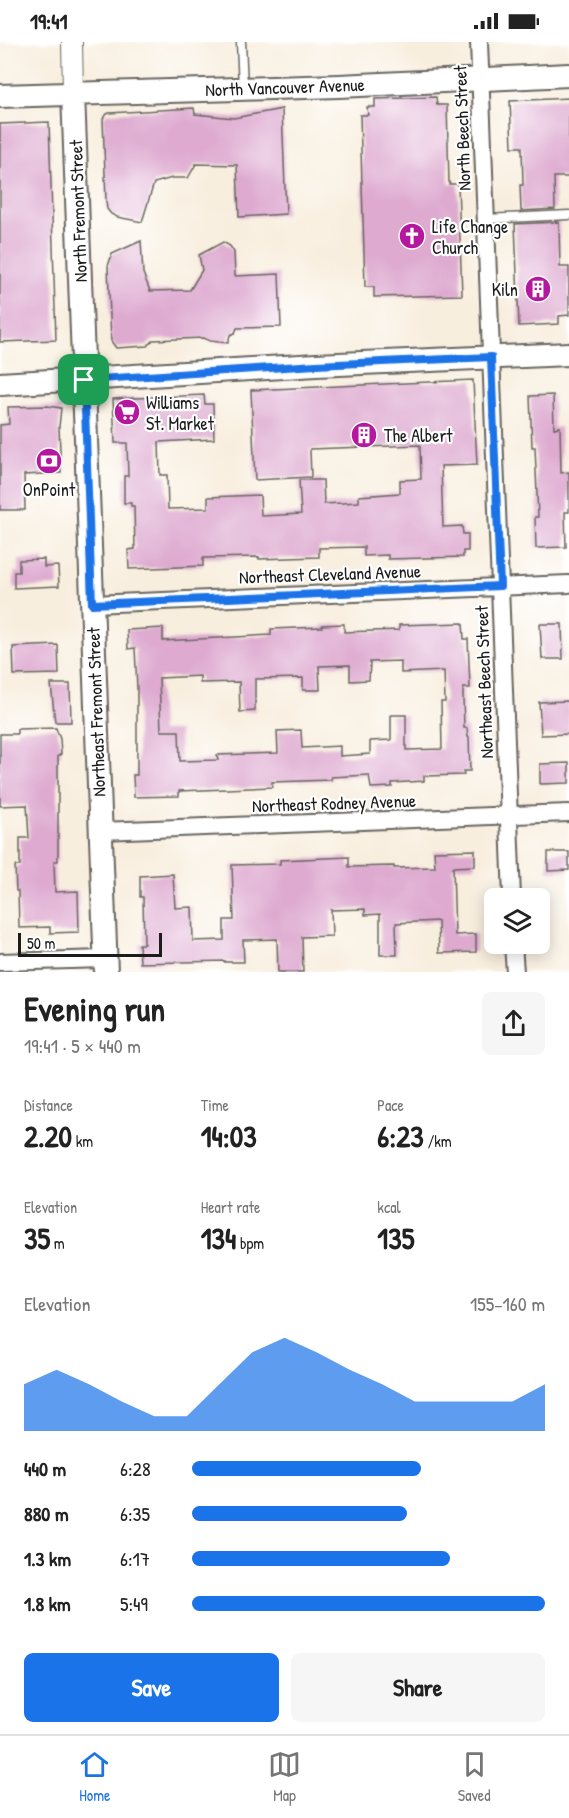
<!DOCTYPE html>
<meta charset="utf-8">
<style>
:root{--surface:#fff;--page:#f6f6f6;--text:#222;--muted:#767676;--line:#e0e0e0;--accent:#1a73e8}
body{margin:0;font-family:"Patrick Hand",sans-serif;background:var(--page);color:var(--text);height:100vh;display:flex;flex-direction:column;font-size:22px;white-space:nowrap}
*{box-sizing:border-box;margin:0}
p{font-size:20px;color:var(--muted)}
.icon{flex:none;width:33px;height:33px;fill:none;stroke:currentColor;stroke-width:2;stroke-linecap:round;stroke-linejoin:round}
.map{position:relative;height:930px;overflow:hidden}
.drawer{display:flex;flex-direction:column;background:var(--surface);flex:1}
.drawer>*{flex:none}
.tools{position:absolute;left:484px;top:846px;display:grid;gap:12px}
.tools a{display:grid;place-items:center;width:66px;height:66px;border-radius:9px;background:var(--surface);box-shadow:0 3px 15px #0003;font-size:30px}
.scale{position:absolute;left:18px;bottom:15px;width:144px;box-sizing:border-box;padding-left:6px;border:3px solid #1c1c1c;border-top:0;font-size:16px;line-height:21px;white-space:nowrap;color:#1c1c1c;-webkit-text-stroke:4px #fff;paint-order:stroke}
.pin{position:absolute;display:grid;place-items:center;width:51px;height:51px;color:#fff;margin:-26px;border-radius:12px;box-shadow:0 3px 9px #0006}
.round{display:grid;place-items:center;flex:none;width:63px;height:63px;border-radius:9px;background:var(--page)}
.headline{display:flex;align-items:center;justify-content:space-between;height:102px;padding:0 24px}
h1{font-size:33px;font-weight:700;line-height:45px}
.metrics{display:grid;grid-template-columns:repeat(3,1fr);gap:9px;height:102px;padding:6px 24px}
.metrics div{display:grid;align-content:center}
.metrics b{font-size:30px;font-weight:700}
.metrics small{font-size:16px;font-weight:400}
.metrics p{font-size:16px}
.chart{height:168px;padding:12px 24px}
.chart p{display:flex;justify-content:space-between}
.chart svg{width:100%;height:108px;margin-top:6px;fill:var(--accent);opacity:.7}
.action{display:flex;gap:12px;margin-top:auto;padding:12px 24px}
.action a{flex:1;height:69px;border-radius:9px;background:var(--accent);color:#fff;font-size:24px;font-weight:700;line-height:69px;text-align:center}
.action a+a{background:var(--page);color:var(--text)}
ul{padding:0 24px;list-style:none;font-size:20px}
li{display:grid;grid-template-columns:96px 72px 1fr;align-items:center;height:45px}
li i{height:15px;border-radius:8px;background:var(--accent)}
.status{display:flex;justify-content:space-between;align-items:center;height:42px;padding:0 30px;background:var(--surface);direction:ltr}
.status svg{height:16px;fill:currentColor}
.tabs{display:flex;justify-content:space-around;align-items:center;height:84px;border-top:2px solid var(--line);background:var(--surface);font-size:16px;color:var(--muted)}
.tabs a{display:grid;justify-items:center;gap:3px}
.tabs .active{color:var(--accent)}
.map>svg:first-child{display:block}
</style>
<div class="status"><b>19:41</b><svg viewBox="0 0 49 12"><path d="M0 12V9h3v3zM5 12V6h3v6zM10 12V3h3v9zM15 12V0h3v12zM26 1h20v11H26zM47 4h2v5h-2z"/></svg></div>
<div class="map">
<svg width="569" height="930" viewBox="0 0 569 930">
<rect width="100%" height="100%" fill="#fff"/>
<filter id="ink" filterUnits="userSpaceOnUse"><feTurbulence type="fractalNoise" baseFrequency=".0167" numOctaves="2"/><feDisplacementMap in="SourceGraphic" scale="12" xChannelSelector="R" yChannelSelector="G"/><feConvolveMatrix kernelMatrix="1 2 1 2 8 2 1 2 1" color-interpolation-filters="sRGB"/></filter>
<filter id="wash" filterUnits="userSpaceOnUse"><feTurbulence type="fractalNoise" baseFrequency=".008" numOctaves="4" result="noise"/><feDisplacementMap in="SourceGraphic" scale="24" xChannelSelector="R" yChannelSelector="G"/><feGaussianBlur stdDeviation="1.35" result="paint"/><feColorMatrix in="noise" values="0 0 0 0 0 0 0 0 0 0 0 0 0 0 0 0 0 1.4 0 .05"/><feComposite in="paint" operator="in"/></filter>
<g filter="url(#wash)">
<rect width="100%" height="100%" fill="#f8eede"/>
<g id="blocks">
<path fill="#deaad0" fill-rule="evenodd" d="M436,55L437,63H447L449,142H458L462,253L374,255V245H365L360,73H368L367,65H375V57Z
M569,56V135H554L555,167L521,169L520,143H523L522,105H512L510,59Z
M194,66L195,72L234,76L282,67L286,172L239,175L237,123L196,122L188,136H172L154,141L142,180L117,175L111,172L107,167L106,159L103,77L105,73L109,71Z
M49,80L56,298L0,300V82Z
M559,180L560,225H569V273L559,274V282L519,284L515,182Z
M141,199L143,231L150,249L190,248L202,228L199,213L223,200L230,204L234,210L235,234L279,232L281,285L237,286L235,291L230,293L228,301L210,299L203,296L153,298L147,304L116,306L111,299L108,224L112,212Z
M473,338L477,423L441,424L443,485L462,484L463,492H468V509H463V515L388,517V513L364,514V505L319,506V515L259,517V515L203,516V524L129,527L128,508L135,507L134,464H131V461H124V434H128L127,401H115L113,357L204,353L205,362H213L214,397L159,400L160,433H167L168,467L208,466V455L260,453L261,474L301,472L299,438H323L324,462L359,460V454L400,451V438L421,437L420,403L310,407L311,435L255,438L251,348Z
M553,353L554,386L560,385L561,431L569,430V470H565L566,505L536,506L535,475H538L535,405H532L530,354Z
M47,364L61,366L59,385L61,431L24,433L25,468H0V383L9,382L8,365Z
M44,517V525L58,524L59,544L14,546V530H19V518Z
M463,581L464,597H468L470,646H463V655L464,686H467L468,695H469L470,729H463L464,733L424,734V739L392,741V745L371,746L369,733L331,735V738L272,740V745L179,749V754L134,755L133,733H137V646L135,606L128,607L127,588L163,586V599L271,593V587L322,585V583L344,582V590L399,588V583ZM401,619V631L444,629L445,660H441L442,707L406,708V673H391V698L370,699V712L340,714V704L302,706L301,688L277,689L278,711L217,713L218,718L180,719L179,689H161L159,636L200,634V641L239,640L240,670L255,669V637L303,636V648H320L319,624L350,623V639L369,638L370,620Z
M540,582H562L563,617H542Z
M58,603L59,632L14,633L13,605Z
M51,642H70L71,680H55Z
M569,659V692L541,693L539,660Z
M56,686L60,697L61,712L58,714V819H54L55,850L78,849L79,890L50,891V885L19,886L18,849H16L15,824H20V796H29L27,763L0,764V692H17V687Z
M569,721V741L540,742V722Z
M475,808V824L453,825L455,893L476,892V910L439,911L438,879L396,881L397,913H380V872L365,873V867L331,868L332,894L302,895L303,930H278L277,897L243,898L244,920H225V919L140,921L139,902H144L143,855H140V834L173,832L175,866L192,865L193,899L224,898V878H234L232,823L280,822V818L349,815V825L394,824V826L435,825L434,809Z
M548,810H569V828L548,829Z"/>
</g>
</g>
<g filter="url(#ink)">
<use href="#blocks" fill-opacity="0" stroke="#696660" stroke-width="1.5"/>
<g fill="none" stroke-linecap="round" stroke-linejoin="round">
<defs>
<path id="service" d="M241,0L243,46
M486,177L569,173"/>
<path id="minor" d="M479,0L512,856
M92,562L569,542
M101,789L569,771
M513,902L515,930
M0,920L105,917"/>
<path id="tertiary" d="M72,0L73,51"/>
<path id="secondary" d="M73,51L106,930
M0,54L339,44L569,33
M0,342L316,323L569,312"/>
</defs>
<use href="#service" stroke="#696660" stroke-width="11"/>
<use href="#minor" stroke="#696660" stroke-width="20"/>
<use href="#tertiary" stroke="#696660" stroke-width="22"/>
<use href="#secondary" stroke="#696660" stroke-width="26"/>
<use href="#service" stroke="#fff" stroke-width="8"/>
<use href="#minor" stroke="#fff" stroke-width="16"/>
<use href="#tertiary" stroke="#fff" stroke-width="20"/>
<use href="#secondary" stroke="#fff" stroke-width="22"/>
</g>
</g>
<g fill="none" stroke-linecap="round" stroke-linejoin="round" filter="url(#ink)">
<defs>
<path id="route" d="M491,315L500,544L92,562L84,338L316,323Z"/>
</defs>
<use href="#route" stroke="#fff" stroke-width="12"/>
<use href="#route" stroke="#1a73e8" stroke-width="8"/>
</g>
<defs>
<symbol id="church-disc" viewBox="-11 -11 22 22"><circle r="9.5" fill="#b5179e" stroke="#fff"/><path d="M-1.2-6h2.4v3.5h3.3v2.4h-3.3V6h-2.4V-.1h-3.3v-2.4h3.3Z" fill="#fff"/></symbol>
<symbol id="building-disc" viewBox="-11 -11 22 22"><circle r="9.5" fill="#b5179e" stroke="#fff"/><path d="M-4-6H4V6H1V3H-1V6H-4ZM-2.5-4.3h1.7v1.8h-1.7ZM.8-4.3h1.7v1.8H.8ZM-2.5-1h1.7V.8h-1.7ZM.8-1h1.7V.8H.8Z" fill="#fff"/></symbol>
<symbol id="supermarket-disc" viewBox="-11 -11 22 22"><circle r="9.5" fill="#b5179e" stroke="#fff"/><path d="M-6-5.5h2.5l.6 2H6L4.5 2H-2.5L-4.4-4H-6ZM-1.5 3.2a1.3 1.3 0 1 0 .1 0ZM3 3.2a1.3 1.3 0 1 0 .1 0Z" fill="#fff"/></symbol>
<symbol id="bank-disc" viewBox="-11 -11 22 22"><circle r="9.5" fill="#b5179e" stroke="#fff"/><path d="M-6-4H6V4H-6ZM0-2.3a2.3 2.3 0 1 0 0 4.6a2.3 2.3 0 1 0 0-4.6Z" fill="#fff"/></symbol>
</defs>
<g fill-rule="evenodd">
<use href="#church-disc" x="397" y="179" width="30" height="30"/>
<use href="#building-disc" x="523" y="232" width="30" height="30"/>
<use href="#supermarket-disc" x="112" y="355" width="30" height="30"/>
<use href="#building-disc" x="349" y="378" width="30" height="30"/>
<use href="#bank-disc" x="34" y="404" width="30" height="30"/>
</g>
<g text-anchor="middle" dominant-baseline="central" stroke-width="4.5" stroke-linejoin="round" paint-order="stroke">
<g font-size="18" fill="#1c1c1c" stroke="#fff">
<text transform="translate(285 45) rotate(-2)">North Vancouver Avenue</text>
<text transform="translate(462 86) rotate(-92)">North Beech Street</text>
<text transform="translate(78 169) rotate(-92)">North Fremont Street</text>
<text transform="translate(330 532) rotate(-2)">Northeast Cleveland Avenue</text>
<text transform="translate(484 640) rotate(-92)">Northeast Beech Street</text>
<text transform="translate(96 670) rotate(-92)">Northeast Fremont Street</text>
<text transform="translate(334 761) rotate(-2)">Northeast Rodney Avenue</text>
</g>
<g font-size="18" fill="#1c1c1c" stroke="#fff" text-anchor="start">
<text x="432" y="184">Life Change<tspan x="432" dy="21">Church</tspan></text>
<text x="518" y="247" text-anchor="end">Kiln</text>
<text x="146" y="360">Williams<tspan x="146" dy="21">St. Market</tspan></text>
<text x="384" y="393">The Albert</text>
<text x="49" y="447" text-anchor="middle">OnPoint</text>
</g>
</g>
</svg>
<div class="tools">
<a><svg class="icon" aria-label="layers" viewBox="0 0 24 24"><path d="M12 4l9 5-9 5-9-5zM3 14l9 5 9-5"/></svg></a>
</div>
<div class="scale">50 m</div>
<div class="pin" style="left:84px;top:338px;background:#1e9e55"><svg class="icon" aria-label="arrive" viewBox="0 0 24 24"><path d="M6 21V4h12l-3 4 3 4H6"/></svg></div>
</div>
<section class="drawer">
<div class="headline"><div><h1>Evening run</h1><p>19:41 · 5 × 440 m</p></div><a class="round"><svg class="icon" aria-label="share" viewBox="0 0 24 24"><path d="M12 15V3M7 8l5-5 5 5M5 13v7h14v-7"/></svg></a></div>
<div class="metrics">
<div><p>Distance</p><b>2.20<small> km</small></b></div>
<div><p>Time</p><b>14:03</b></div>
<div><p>Pace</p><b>6:23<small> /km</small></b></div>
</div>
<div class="metrics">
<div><p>Elevation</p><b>35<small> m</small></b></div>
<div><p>Heart rate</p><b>134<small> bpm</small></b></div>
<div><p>kcal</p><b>135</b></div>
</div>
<div class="chart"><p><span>Elevation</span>155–160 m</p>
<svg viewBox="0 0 160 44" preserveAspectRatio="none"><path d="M0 44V25L10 19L20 25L30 32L40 38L50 38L60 25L70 12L80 6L90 12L100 19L110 25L120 32L130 32L140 32L150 32L160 25V44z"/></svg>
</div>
<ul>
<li><b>440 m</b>6:28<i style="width:65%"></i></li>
<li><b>880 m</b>6:35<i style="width:61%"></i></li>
<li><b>1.3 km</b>6:17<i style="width:73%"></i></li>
<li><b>1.8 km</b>5:49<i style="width:100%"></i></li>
</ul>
<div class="action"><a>Save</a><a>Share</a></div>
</section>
<nav class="tabs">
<a class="active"><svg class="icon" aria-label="home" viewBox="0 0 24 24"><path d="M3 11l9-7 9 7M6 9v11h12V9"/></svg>Home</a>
<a><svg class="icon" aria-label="map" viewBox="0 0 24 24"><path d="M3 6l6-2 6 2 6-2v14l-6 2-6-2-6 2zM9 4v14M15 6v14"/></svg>Map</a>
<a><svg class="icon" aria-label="saved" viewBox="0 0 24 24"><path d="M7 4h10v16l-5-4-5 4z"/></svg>Saved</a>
</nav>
